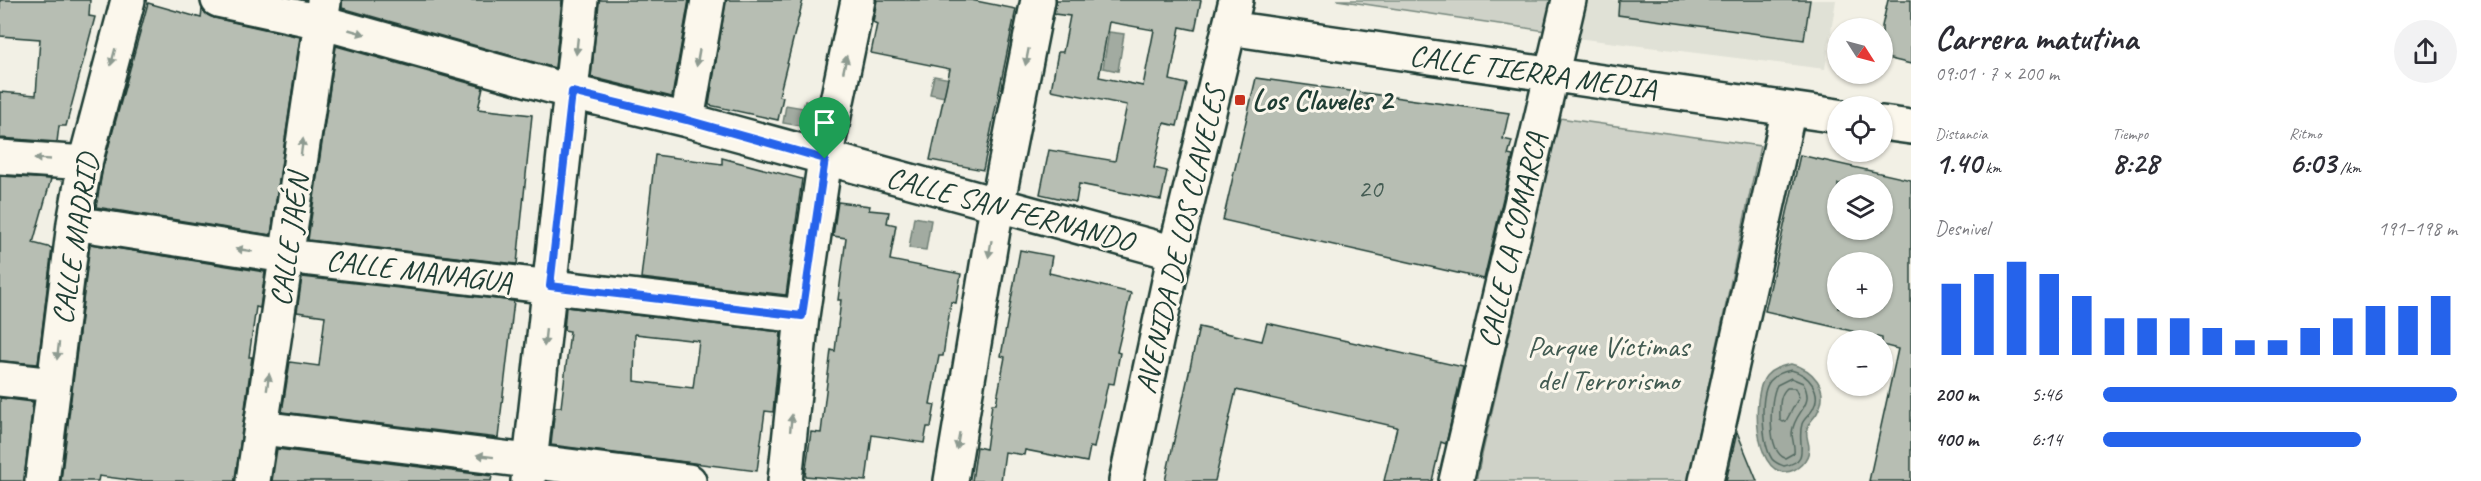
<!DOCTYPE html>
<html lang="es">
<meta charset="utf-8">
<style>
:root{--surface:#fff;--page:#f2f2f3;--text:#2b2b33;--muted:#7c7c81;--accent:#2563eb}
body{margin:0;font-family:Caveat,sans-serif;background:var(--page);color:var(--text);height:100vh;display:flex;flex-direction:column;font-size:22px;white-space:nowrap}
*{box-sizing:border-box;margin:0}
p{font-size:20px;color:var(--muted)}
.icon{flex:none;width:33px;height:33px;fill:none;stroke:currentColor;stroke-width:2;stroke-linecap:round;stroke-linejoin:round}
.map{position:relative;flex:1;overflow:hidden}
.side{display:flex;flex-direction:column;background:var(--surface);width:570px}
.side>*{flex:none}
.needle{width:39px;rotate:126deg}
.controls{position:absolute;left:1827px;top:18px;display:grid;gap:12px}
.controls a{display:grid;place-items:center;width:66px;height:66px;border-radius:50%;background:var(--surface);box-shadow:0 2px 4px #0004;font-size:30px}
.pin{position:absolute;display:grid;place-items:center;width:51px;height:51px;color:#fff;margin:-62px -26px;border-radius:50% 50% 50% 0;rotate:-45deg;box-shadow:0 0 6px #0007}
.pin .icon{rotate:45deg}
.round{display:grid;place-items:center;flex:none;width:63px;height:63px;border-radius:32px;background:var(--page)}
.head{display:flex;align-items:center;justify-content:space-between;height:102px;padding:0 24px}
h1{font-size:33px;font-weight:600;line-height:45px}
.stats{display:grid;grid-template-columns:repeat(3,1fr);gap:9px;height:102px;padding:6px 24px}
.stats div{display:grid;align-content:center}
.stats b{font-size:30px;font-weight:600}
.stats small{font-size:16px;font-weight:400}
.stats p{font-size:16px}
.chart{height:168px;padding:12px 24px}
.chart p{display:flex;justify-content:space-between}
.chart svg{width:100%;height:108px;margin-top:6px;stroke:var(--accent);stroke-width:6}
ul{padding:0 24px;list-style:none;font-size:20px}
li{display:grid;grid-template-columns:96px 72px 1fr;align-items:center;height:45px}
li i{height:15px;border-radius:8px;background:var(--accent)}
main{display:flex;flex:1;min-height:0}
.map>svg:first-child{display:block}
</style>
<main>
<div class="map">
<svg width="1911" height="481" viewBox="0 0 1911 481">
<rect width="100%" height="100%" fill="#f2f0e5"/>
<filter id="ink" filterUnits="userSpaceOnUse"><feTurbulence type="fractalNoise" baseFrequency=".0167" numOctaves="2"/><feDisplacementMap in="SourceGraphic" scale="12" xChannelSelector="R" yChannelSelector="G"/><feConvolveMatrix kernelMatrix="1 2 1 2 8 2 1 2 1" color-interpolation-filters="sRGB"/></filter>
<g filter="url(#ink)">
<path fill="#e0e1d6" d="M1584,0H1836L1825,69L1576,38Z"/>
<path fill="#cfd2c8" stroke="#77887e" stroke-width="1.5" d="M1337,0H1553L1546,31Z
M1559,118L1760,146L1688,481H1476Z"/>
<path fill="#a2aba1" stroke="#6e7f75" stroke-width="1.5" d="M1109,32L1124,34L1118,71L1103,68Z
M934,76L967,82L964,101L930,94Z
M805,101L811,102L806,127L783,123L786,105L803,108Z
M914,217L931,220L926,250L909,248Z
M1791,364C1813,369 1830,388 1818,411C1816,417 1810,420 1808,426C1804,435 1809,440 1809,448C1809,460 1797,472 1785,472C1754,472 1751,394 1766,376C1773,368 1782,366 1791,364Z"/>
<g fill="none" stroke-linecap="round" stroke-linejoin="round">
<path stroke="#536960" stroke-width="1.5" d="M1791,370C1808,374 1823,391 1813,409C1810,415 1804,418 1802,424C1796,443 1812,461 1784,466C1779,464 1775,463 1772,459C1762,444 1759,395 1770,381C1776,374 1783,372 1791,370Z
M1791,378L1803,383C1816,407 1794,410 1792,433C1792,440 1795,446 1794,453L1785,458C1767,451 1769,400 1777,385Z
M1787,388H1795L1799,397L1786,421L1783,422L1780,420C1780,409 1778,396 1787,388Z"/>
</g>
<path fill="#b7beb3" stroke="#1f3d34" stroke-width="1.5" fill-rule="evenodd" d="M0,0H90L89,16L95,17L66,126H59L57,142L0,138V92L36,95L40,39L0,36Z
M342,0H562L555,68L342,8Z
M599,0H689L672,97L591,77Z
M726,0H803L779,96L783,97L778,120L709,105Z
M877,0H971L1016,9L983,170L930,160L950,69L871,53L877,24L873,22Z
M1056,0H1201L1195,30L1180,27L1170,80L1187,84L1177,126L1164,123L1154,168L1167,171L1161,200L1079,184L1076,202L1040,194L1049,150L1115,161L1127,105L1051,90L1058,52H1063L1070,16L1054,14ZM1109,22L1154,30L1143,86L1099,77Z
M1619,0H1810L1804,40L1618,15Z
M1888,0H1911V64L1882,57V26Z
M148,3L201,18L202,9L206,14L214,18L300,37L271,235L96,207L103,167Z
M336,46L483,87L478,109L532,115L517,264L308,240Z
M1256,78L1509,113L1503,139L1512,141L1508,155L1513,156L1484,279L1223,220Z
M655,155L722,164V158L802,179L786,295L641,278Z
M1800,155L1911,180V481H1869L1898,349L1882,345V338L1765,311ZM1838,184H1882V230H1838ZM1838,262H1882V308H1838Z
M0,176L51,179L33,243L52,248L38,364L0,361Z
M838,202L870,206L869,210L889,212L887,223L896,225L890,260L961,274L956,303L951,302L943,356H939L930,404L935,405L931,427H927L924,443L872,435L866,481L805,476L811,432L821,433L831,350L835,351L841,300H838L846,238L833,236Z
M90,244L265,272L260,308L256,307L249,357H252L235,481H137L99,476L98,481H61Z
M1020,250L1052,256L1049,273L1131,293L1117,352L1120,353L1114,384L1108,383L1094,448L1090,447L1087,462L1025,450L1024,455L1005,452L1001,481H972L977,447L986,449L992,404H996L1005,357L1001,356Z
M302,277L514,301L498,438L282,412L290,362L319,366L325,316L297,312Z
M566,307L781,332L773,412L765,411L757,471L551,445L555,407H561L567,358L570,331L564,330ZM635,334L699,341L693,388L634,381Z
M1267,323L1463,367L1446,444L1441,442L1432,481H1384L1397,427L1236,390L1215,481H1165L1199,327L1262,341Z
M0,398L33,402L24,481H0Z
M1737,432L1757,481H1726Z
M277,449L492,476L491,481H272Z"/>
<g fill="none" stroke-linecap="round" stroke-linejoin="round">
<defs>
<path id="minor" d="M218,0L321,22L572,92L687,120L1175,253
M1229,28L1838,116
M687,120L708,0
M1882,123L1911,127
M0,157L85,163
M74,223L286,256L802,316
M0,379L54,385
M261,428L689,481
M42,481L74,223L85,163L128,0
M253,481L324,2
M528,481L581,0
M785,481L802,316L825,159L858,0
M951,481L997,206L1038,0
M1126,481L1175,253L1236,0
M1456,481L1569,0
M1706,481L1789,109"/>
</defs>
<use href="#minor" stroke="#1f3d34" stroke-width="38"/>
<use href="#minor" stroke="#fbf7ec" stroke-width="33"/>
</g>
<defs><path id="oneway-solid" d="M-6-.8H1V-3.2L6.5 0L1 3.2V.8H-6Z" transform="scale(1.5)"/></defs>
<g fill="#8d9a90">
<use href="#oneway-solid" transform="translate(357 32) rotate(16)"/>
<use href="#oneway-solid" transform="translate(577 46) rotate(96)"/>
<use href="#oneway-solid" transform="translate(113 57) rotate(105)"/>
<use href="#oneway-solid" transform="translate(1027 57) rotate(101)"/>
<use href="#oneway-solid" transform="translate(698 58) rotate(100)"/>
<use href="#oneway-solid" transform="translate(845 64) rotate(-78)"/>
<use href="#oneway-solid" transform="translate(302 147) rotate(-82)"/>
<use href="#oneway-solid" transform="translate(42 159) rotate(-177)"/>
<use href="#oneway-solid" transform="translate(990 249) rotate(100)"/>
<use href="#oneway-solid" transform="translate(244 250) rotate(-171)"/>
<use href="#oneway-solid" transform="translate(545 338) rotate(96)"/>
<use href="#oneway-solid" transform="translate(58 351) rotate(97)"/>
<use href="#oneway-solid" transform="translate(268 382) rotate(-82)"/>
<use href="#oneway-solid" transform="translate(791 423) rotate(-84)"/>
<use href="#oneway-solid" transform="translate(958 441) rotate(100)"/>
<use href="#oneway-solid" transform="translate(485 456) rotate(-173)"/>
</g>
</g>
<g fill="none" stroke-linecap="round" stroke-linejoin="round" filter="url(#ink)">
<defs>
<path id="route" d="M572,92L687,120L825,159L802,316L550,286Z"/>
</defs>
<use href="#route" stroke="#fff" stroke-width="12"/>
<use href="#route" stroke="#2563eb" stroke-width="8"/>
</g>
<rect fill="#c8321e" stroke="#fbf7ec" stroke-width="2" x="1234" y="94" width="12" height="12" rx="3"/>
<g text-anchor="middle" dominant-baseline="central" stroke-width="6" stroke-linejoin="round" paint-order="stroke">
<g font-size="27" fill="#455d54">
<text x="1370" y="188">20</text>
</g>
<g font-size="30" fill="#1f3d34" stroke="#fbf7ec">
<text transform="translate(1533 72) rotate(8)">CALLE TIERRA MEDIA</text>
<text transform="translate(1010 209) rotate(15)">CALLE SAN FERNANDO</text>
<text transform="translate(75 239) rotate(-81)">CALLE MADRID</text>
<text transform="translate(289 240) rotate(-82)">CALLE JAÉN</text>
<text transform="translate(1180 240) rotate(-77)">AVENIDA DE LOS CLAVELES</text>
<text transform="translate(1512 240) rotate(-77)">CALLE LA COMARCA</text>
<text transform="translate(419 271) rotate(7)">CALLE MANAGUA</text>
</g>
<g font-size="30" font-weight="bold" fill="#1f3d34" stroke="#fbf7ec" text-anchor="start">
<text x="1252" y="100">Los Claveles 2</text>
</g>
<g font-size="30" fill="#425b52" stroke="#fbf7ec">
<text x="1608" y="346">Parque Víctimas<tspan x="1608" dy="34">del Terrorismo</tspan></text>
</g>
</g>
</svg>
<div class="controls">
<a><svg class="needle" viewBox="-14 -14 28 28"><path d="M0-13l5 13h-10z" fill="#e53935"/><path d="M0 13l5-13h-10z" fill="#7c7c81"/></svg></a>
<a><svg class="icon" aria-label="locate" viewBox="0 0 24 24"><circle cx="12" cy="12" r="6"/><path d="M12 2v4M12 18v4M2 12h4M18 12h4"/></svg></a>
<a><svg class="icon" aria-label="layers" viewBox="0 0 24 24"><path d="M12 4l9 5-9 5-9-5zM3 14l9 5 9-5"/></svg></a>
<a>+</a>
<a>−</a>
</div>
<div class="pin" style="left:825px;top:159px;background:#1e9e55"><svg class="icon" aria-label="arrive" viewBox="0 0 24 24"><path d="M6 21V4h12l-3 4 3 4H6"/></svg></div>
</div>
<section class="side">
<div class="head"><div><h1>Carrera matutina</h1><p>09:01 · 7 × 200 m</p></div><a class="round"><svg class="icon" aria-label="share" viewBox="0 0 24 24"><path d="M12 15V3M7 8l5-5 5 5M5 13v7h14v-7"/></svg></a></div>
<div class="stats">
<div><p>Distancia</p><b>1.40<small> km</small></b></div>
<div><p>Tiempo</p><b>8:28</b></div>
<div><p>Ritmo</p><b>6:03<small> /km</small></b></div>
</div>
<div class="chart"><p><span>Desnivel</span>191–198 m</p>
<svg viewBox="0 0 160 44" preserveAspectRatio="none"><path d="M5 44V15M15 44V11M25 44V6M35 44V11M45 44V20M55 44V29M65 44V29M75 44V29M85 44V33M95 44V38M105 44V38M115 44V33M125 44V29M135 44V24M145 44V24M155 44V20"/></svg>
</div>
<ul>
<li><b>200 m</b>5:46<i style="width:100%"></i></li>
<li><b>400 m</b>6:14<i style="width:73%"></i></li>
</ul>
</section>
</main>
